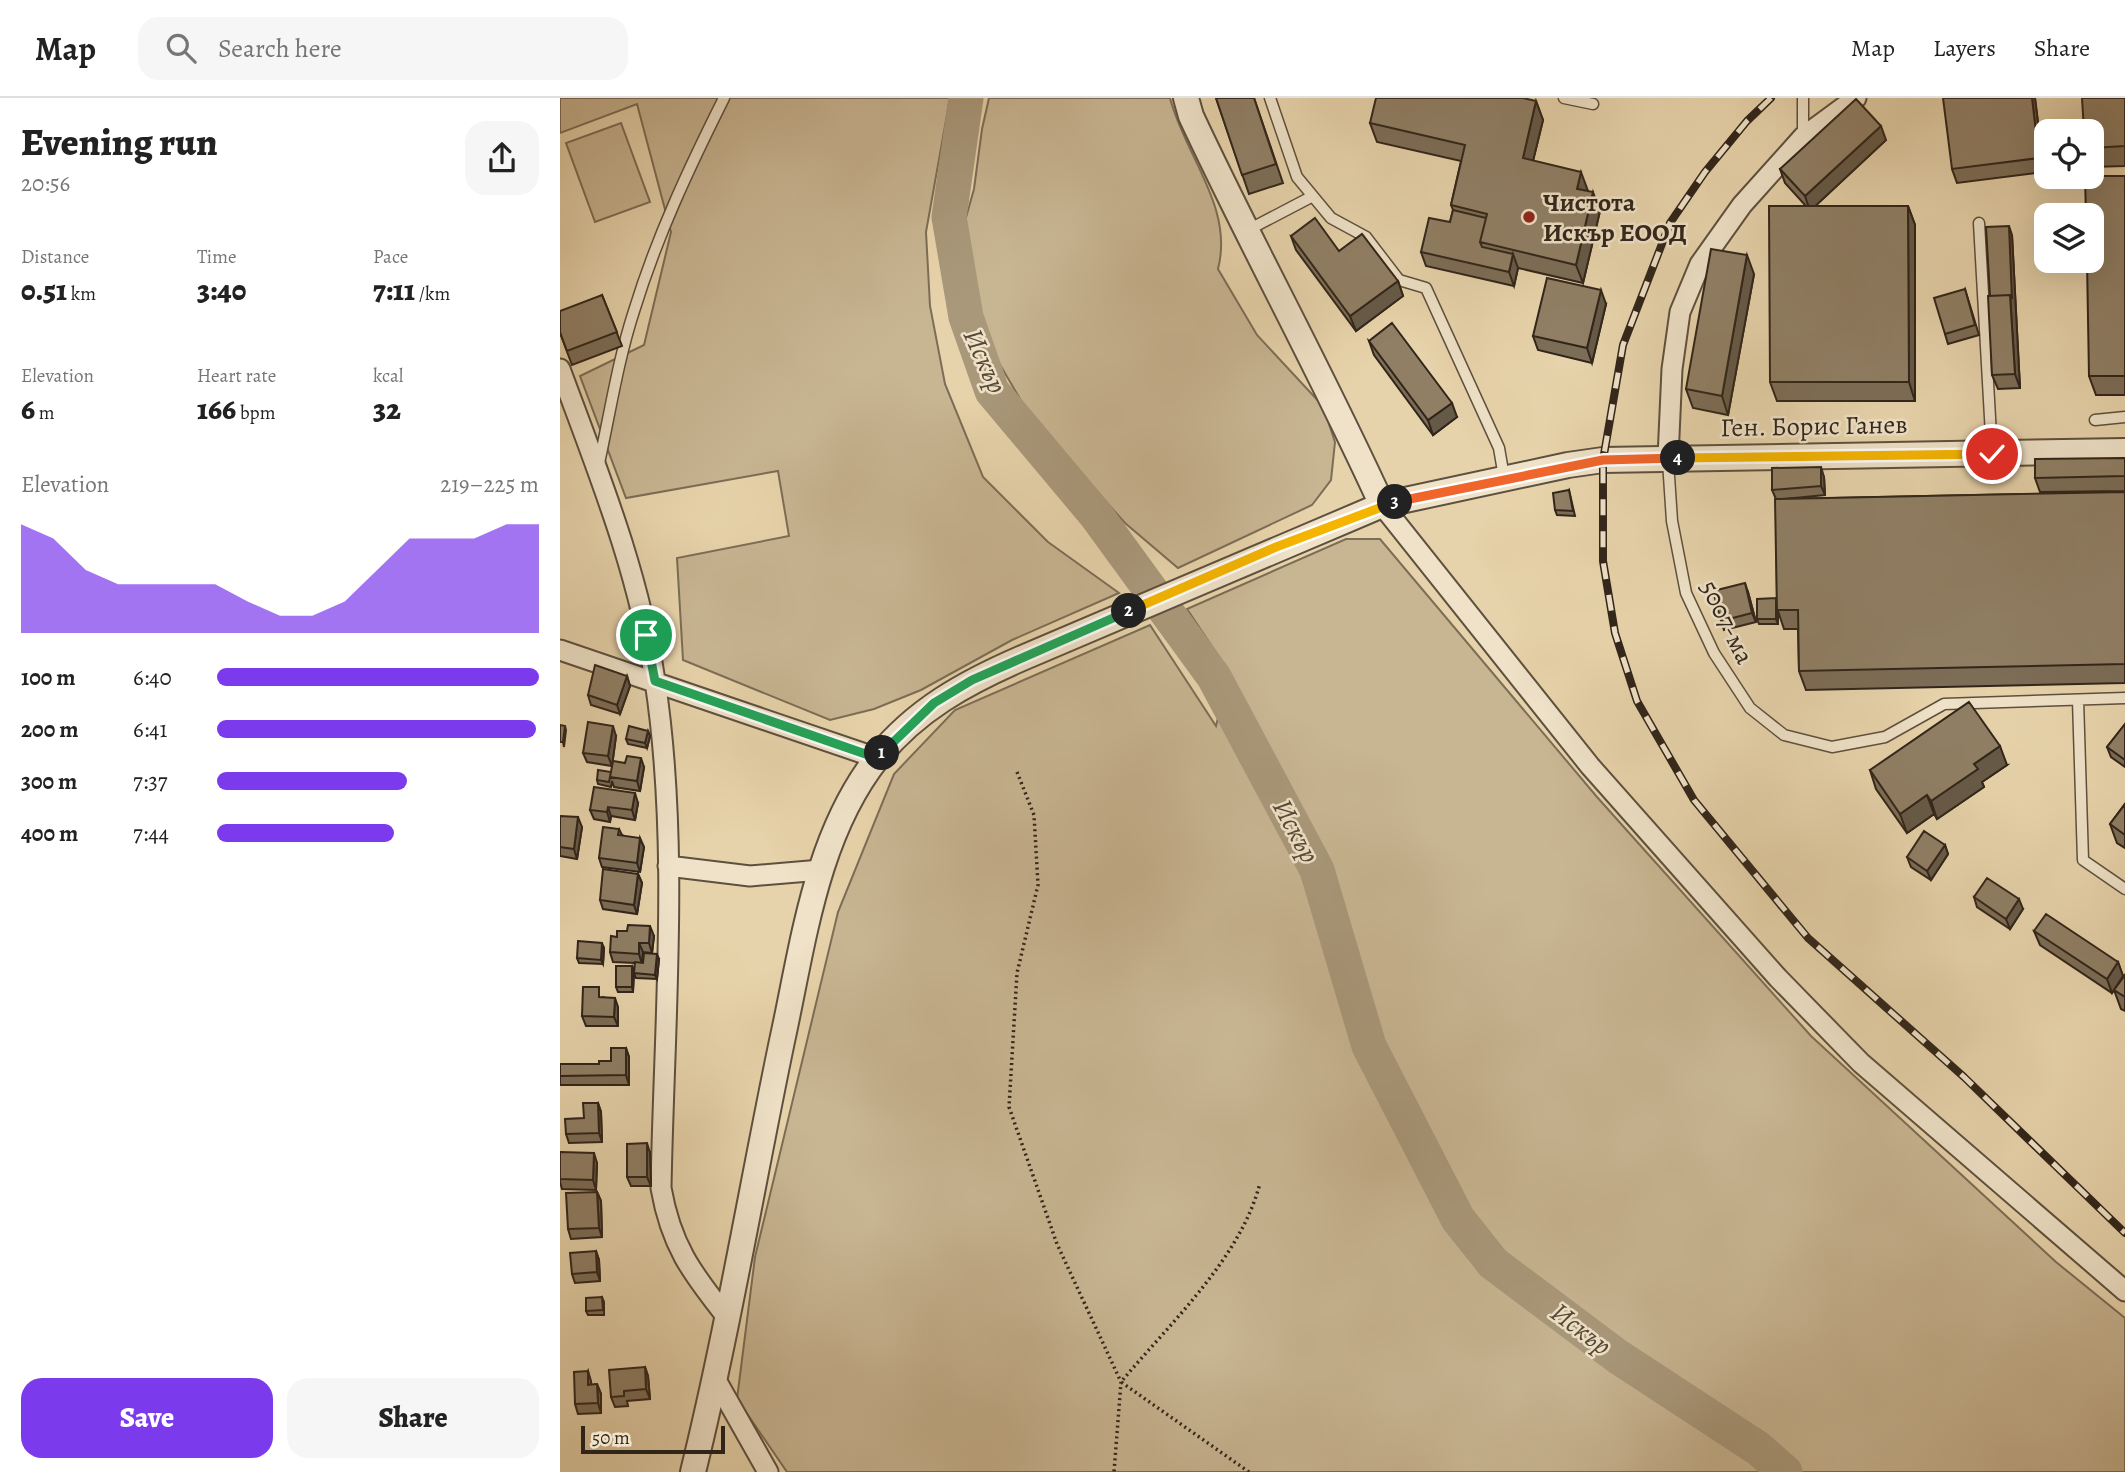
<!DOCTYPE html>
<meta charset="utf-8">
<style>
:root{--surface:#fff;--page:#f6f6f6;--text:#222;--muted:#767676;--line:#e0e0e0;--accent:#7c3aed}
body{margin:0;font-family:Alegreya,serif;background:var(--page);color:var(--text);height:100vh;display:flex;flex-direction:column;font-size:26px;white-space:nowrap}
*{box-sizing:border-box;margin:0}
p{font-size:23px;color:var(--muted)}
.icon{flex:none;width:38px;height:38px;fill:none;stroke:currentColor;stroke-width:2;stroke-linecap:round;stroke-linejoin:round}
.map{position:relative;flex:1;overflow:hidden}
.side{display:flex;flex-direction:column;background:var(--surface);width:560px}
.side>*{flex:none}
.buttons{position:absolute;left:1474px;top:21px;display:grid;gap:14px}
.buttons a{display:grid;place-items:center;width:70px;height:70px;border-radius:14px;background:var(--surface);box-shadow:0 7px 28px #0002;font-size:35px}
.scale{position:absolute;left:21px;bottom:18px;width:144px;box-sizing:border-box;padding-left:7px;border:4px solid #31251a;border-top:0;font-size:19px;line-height:24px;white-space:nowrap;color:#31251a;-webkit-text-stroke:5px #efe2c8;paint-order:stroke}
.pin{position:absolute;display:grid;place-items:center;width:60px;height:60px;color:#fff;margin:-30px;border:4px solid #fff;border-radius:50%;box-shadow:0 2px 7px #0007}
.km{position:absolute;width:35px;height:35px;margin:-18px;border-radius:50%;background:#222;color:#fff;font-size:19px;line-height:35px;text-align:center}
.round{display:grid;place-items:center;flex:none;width:74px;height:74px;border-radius:21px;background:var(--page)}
.overview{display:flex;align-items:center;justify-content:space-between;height:119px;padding:0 21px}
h1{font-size:38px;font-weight:800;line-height:52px}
.metrics{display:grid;grid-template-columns:repeat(3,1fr);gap:10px;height:119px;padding:7px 21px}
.metrics div{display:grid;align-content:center}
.metrics b{font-size:30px;font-weight:800}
.metrics small{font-size:19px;font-weight:400}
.metrics p{font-size:19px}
.chart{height:196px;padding:14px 21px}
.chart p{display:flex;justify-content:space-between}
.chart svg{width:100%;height:126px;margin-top:7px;fill:var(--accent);opacity:.7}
.primary-button{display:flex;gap:14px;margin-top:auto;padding:14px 21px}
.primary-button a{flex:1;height:80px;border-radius:21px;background:var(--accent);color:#fff;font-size:28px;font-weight:800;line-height:80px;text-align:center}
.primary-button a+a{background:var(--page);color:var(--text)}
ul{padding:0 21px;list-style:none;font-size:23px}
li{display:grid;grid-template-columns:112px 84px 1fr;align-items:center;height:52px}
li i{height:18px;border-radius:9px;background:var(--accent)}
header{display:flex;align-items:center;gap:42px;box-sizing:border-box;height:98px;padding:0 35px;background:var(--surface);border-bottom:2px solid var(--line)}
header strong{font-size:33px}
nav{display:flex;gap:38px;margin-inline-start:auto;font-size:24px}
.search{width:490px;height:63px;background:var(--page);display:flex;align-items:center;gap:18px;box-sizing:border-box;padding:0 24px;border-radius:21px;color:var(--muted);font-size:26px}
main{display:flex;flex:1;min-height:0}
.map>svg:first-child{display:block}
</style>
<header>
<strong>Map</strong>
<div class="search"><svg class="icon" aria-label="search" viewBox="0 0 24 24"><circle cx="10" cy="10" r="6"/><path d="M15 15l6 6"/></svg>Search here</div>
<nav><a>Map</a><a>Layers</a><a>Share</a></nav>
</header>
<main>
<section class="side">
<div class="overview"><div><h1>Evening run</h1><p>20:56</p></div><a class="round"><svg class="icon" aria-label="share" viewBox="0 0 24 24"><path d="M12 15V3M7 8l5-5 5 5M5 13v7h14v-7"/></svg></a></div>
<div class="metrics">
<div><p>Distance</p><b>0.51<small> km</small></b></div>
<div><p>Time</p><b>3:40</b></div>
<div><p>Pace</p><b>7:11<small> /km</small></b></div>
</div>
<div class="metrics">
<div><p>Elevation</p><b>6<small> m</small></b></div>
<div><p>Heart rate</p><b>166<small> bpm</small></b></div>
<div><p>kcal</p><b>32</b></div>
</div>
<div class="chart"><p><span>Elevation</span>219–225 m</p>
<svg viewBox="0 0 160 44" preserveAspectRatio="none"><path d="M0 44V6L10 11L20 22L30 27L40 27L50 27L60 27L70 33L80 38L90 38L100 33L110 22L120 11L130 11L140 11L150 6L160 6V44z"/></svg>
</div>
<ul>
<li><b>100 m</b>6:40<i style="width:100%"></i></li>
<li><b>200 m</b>6:41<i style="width:99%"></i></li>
<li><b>300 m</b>7:37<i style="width:59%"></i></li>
<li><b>400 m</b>7:44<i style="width:55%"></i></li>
</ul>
<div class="primary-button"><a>Save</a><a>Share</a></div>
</section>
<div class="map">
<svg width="1565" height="1374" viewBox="0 0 1565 1374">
<rect width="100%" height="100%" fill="#e7d3ab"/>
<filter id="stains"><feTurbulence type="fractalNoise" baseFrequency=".00286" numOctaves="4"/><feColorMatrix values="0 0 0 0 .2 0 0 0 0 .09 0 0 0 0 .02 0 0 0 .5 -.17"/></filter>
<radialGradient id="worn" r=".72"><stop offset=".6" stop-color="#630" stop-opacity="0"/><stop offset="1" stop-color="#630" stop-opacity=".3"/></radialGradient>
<path fill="#c8b592" stroke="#7c6d56" stroke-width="2" d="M0,0H390L366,134L370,208L385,286L423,379L488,444L559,495L452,542L361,592L314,611L270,622L123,562L117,460L229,438L218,373L66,400L20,278L84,247L111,134L77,6L0,35Z
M429,0H610C625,58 674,109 658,171L697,237L763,308L775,344L771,382L752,407L618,470L565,425L470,318L422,236L405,123L414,91L422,31Z
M61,25L90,104L35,124L6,45Z
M786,441H820L1037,699L1251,938L1496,1164L1565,1220V1374H227L177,1301L195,1159L278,814L334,676L395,612L590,527L656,628L669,574L627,511Z"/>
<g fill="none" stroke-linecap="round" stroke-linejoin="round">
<path stroke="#a9987a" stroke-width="35" d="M406,0L389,119L406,219L432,293L536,417L654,579L757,772L809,948L898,1121L933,1165L1057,1258L1199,1351L1225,1374"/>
<defs>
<path id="service" d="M710,0L737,79L771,120L806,139L839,182L866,190L939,350L944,379
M1004,0L1033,6
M1243,38V0
M1419,125L1432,355
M688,132L753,98
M1535,322L1565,319
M1108,363L1112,423L1126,495L1154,555L1190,610L1224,637L1272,649L1325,639L1384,606L1565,600
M39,365C50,315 58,262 74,213C97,138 129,70 164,0
M1518,602L1523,762L1565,791"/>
<path id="minor" d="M0,271C38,374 79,474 95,583C120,747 104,925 101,1090C111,1147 131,1174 166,1218
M1108,360L1112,271L1120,214L1140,166L1182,107L1243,39L1296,0
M822,407L1030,668L1218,880L1301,965L1565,1193
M0,552L317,660
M108,768L190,778L261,772
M156,1282L208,1374"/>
<path id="tertiary" d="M626,0L631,18C692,149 762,275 822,407
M133,1374C168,1232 192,1087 222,943C243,848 255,738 318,659C356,612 405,585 460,561L822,407L1008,367L1043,362L1565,353"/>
</defs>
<use href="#service" stroke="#5e503e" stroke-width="13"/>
<use href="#minor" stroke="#5e503e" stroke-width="23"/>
<use href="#tertiary" stroke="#5e503e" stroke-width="28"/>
<path stroke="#31251a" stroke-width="3.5" stroke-dasharray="2 3.5" stroke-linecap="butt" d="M457,674L474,717L478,787L457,875L449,1009L497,1146L561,1284L554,1374
M689,1374L561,1284C610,1225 681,1160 700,1085"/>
<use href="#service" stroke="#efe2c8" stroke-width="10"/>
<use href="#minor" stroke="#efe2c8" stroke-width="19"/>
<use href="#tertiary" stroke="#efe2c8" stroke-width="24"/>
<defs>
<path id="rail" d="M1211,0L1187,23L1145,74L1110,125L1063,247L1043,362V463L1055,535L1077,603L1134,702L1248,840L1404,979L1565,1135"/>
</defs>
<use href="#rail" stroke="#31251a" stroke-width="8"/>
<use href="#rail" stroke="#efe2c8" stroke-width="5" stroke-dasharray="16" stroke-linecap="butt"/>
</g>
<path fill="#7c6d57" stroke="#31251a" stroke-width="2" d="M656,0H694L723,85L689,96Z
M1475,0L1484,74L1397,85L1392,71Z
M1565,0V68L1531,69V33Z
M976,3L983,22L973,63L1028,93L1040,113L1023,185L958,170L954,188L866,168L861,154L890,124L893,112L891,107L901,63L817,44L810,25Z
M1326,42L1255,108H1348L1355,127V303H1217L1210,284L1246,108L1225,85L1220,71Z
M1565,78V297H1536L1529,278Z
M1452,137L1460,290L1438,291L1432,277L1430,198Z
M731,138L779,153L838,183L843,198L796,233L736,152Z
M1194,176L1168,317L1133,310L1126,291Z
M1405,191L1419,237L1388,246L1385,236Z
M42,197L62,248L12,267L0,235Z
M1046,206L1032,265L978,252L973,238Z
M809,243L897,319L873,337L814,257Z
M1565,360V393L1480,394L1475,380Z
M1264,379L1265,397L1224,401L1565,394V585L1246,592L1239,573L1238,531H1224L1218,513V526H1199L1197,521L1216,500L1217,504L1216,401L1212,392Z
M1009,392L1015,418L997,417L995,412Z
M1188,494L1196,524L1164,532L1161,523Z
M67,578L70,588L60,616L31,607L28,597Z
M1565,626V669L1551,659L1547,649Z
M88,633L90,638L87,650L68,646L66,641Z
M56,638L52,668L27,664L23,655Z
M1447,667L1422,684L1424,689L1377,721L1374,716L1347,735L1316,691L1310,672Z
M84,669L80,693L54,689L52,683L51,689L38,686L37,682L51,674Z
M78,705L75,722L51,718L50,724L34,721L30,712Z
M1565,706V750L1557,745L1550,726Z
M0,718L22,729L17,761L0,758Z
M59,731L62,737L84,749L80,774L42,769L39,760Z
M1385,747L1388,756L1371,782L1351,769L1347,759Z
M78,776L82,785L77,816L43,811L40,802Z
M1414,799L1463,811L1450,831L1417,809Z
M1474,833L1558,864L1563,878L1552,895L1480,847Z
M94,838L92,855L83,854L82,865L99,861L97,881L76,880L74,875L75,865L53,864L50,854L57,839Z
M44,850L43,866L19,865L17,860Z
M72,868L74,873L73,894H58L56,889Z
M1565,877V913L1561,911L1554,892Z
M43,899L58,909V928H26L22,918Z
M66,950L69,959V987H0V966H39L51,963Z
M38,1005L41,1014L42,1044L9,1045L6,1036L24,1020Z
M0,1054L37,1065L36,1092L2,1091L0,1084Z
M90,1055L91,1088H71L67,1079Z
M37,1094L41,1103L42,1139L11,1141L8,1131Z
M36,1153L39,1162L40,1183L15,1185L12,1176Z
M42,1199L44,1204V1217H28L26,1213Z
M85,1269L88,1278L90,1301L67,1303L68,1308L55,1309L51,1299Z
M28,1273L31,1287L37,1286L41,1296V1315L18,1316L15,1306Z"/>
<path fill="#655947" stroke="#31251a" stroke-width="2" d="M1472,0H1475L1484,74L1479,60Z
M976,3L983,22L969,79L963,60Z
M1321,28L1326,42L1250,113L1245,98Z
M1021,74L1028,93L1017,91Z
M1033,94L1040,113L1023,185L1016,167Z
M1348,108L1355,127V303L1349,284Z
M1449,128L1452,137L1460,290L1455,276L1450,197Z
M953,156L958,170L954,188L949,174Z
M1187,157L1194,176L1168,317L1162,298Z
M838,183L843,198L796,233L790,218Z
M1041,192L1046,206L1032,265L1027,250Z
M892,305L897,319L873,337L868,322Z
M1261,369L1264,379L1265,397L1261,388Z
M1185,485L1188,494L1196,524L1192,515Z
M1216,500L1218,505V526L1216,521Z
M67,578L70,588L60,616L57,607Z
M5,628L6,632L4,649L3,644Z
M53,628L56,638L52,668L48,658Z
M88,633L90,638L87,650L85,645Z
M1440,648L1447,667L1422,684L1424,689L1377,721L1371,703L1414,666Z
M81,660L84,669L80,693L77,683Z
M75,695L78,705L75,722L72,712Z
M1367,697L1374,716L1347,735L1340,716Z
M48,709L51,718L50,724L47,714Z
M18,719L22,729L17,761L14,751Z
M80,740L84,749L80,774L77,765Z
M1385,747L1388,756L1371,782L1367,773Z
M78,776L82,785L77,816L74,807Z
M1459,801L1463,811L1450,831L1446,821Z
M90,828L94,838L92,855L89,845Z
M42,845L44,850L43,866L41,862Z
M79,845L83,854L82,866L79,856Z
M97,856L99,861L97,881L95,877Z
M1558,864L1563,878L1552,895L1547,881Z
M72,868L74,873L73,894L72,889Z
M55,900L58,909V928L54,919Z
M66,950L69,959V987L66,977Z
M38,1005L41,1014L42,1044L39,1035Z
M87,1045L90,1055L91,1088L87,1079Z
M34,1055L37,1065L36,1092L33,1082Z
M37,1094L41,1103L42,1139L39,1130Z
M36,1153L39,1162L40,1183L37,1174Z
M85,1269L88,1278L90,1301L86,1291Z
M28,1273L31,1283L32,1296L28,1287Z
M37,1286L41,1296V1315L38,1305Z"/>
<path fill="#907f65" stroke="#31251a" stroke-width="2" d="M656,0H694L716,66L682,77Z
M816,0H963L976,3L963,60L1021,74L1017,91L1033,94L1016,167L920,144L927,116L891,107L905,47L810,25Z
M1383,0H1472L1479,60L1392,71Z
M1522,0H1565V48L1531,50V33H1524Z
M1296,1L1321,28L1245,98L1220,71Z
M1531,78H1565V278H1529L1527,163H1531V117H1526L1525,79Z
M1209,108H1348L1349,284H1210Z
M893,112L926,120L920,144L922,149L953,156L949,174L861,154L869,120L890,124Z
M755,120L779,153L802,136L838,183L790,218L731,138Z
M1449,128L1452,201L1450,197L1430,198L1426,129Z
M1151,151L1187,157L1162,298L1126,291Z
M987,180L1041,192L1027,250L973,238Z
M1405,191L1415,227L1385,236L1374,200Z
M42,197L57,234L7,253L0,234V213Z
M1450,197L1455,276L1432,277L1428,198Z
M832,225L892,305L868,322L809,243Z
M1565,360V378L1475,380V361Z
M1261,369V388L1212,392V370Z
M1009,392L1013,413L995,412L993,395Z
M1565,394V566L1239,573L1238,512H1217L1215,401Z
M1185,485L1192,515L1161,523L1153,493Z
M1216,500V521H1197V501Z
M35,567L67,578L57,607L28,597Z
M1409,604L1440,648L1414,666L1418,671L1371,703L1367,697L1340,716L1310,672Z
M28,624L53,628L48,658L23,655Z
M1565,626V662L1547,649Z
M0,627L5,628L3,644H0Z
M69,628L88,633L85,645L66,641Z
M67,658L81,660L77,683L50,679L53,663L65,665Z
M38,672L51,674L49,684L37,682Z
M34,689L75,695L72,712L48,709L47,714L30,712Z
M1565,706V737L1550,726Z
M0,718L18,719L14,751L0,749Z
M43,729L59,731L58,737L80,740L77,765L39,760Z
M1364,733L1385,747L1367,773L1347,759Z
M43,771L78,776L74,807L40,802Z
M1427,780L1459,801L1446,821L1414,799Z
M1486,816L1558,864L1547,881L1474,833Z
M68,827L90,828L89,845H79V856L50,854L51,838L57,839V833H67Z
M18,843L42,845L41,862L17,860Z
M84,855L97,856L95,877L74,875L75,864L83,865Z
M56,868H72V889H56Z
M1565,877V899L1554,892Z
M23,889H39V899L55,900L54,919L22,918Z
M51,950H66V977L0,978V966H39V963H51Z
M23,1005H38L39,1035L6,1036L5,1021L24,1020Z
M87,1045V1079H67V1046Z
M0,1054L34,1055L33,1082L0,1081Z
M37,1094L39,1130L8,1131L6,1095Z
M36,1153L37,1174L12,1176L10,1155Z
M42,1199L43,1212L26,1213V1200Z
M85,1269L86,1291L64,1293V1298L51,1299L49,1272Z
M28,1273V1287L37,1286L38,1305L15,1306L14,1274Z"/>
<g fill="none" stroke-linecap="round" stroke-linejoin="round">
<defs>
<path id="split-1" d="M86,537L95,583L317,660L322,655"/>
<path id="split-2" d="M322,655L374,605L412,582L569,513"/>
<path id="split-3" d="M569,513L716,449L835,404"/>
<path id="split-4" d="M835,404L1043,362L1118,360"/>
<path id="split-5" d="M1118,360L1432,356"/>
</defs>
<use href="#split-1" stroke="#fff" stroke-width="14"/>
<use href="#split-2" stroke="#fff" stroke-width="14"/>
<use href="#split-3" stroke="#fff" stroke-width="14"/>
<use href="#split-4" stroke="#fff" stroke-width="14"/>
<use href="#split-5" stroke="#fff" stroke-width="14"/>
<use href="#split-1" stroke="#22a559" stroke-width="9"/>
<use href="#split-2" stroke="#22a559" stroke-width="9"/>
<use href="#split-3" stroke="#f5b400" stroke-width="9"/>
<use href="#split-4" stroke="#f0652b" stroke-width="9"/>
<use href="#split-5" stroke="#f5b400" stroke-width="9"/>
</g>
<circle fill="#8f2418" stroke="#efe2c8" stroke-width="2.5" cx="969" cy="119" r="7"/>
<g text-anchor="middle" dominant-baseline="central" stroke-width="5" stroke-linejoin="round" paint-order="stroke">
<g font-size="26" font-weight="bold" fill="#31251a" stroke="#efe2c8" text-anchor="start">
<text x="983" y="104">Чистота<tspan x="983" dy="30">Искър ЕООД</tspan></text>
</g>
<g font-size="26" fill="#31251a" stroke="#efe2c8">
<text transform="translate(1254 328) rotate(-1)">Ген. Борис Ганев</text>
<text transform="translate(1167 524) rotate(64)">5007-ма</text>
</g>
<g font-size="28" font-style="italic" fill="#554837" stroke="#efe2c8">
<text transform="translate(425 263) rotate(66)">Искър</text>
<text transform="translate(736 733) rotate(62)">Искър</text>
<text transform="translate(1021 1231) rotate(37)">Искър</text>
</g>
</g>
<rect width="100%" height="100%" filter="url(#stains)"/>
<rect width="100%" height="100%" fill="url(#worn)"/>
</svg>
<div class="buttons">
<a><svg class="icon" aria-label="locate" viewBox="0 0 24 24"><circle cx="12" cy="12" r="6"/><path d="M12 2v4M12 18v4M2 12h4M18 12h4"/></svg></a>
<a><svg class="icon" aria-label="layers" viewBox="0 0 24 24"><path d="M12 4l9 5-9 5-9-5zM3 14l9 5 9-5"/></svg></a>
</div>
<div class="scale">50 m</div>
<div class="pin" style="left:86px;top:537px;background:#1e9e55"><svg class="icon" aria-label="arrive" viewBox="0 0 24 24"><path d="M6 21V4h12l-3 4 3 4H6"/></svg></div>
<div class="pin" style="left:1432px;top:356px;background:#d93025"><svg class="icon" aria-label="check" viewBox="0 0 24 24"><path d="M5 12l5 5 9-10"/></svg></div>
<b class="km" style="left:322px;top:655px">1</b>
<b class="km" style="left:569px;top:513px">2</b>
<b class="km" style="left:835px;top:404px">3</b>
<b class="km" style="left:1118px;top:360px">4</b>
</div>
</main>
